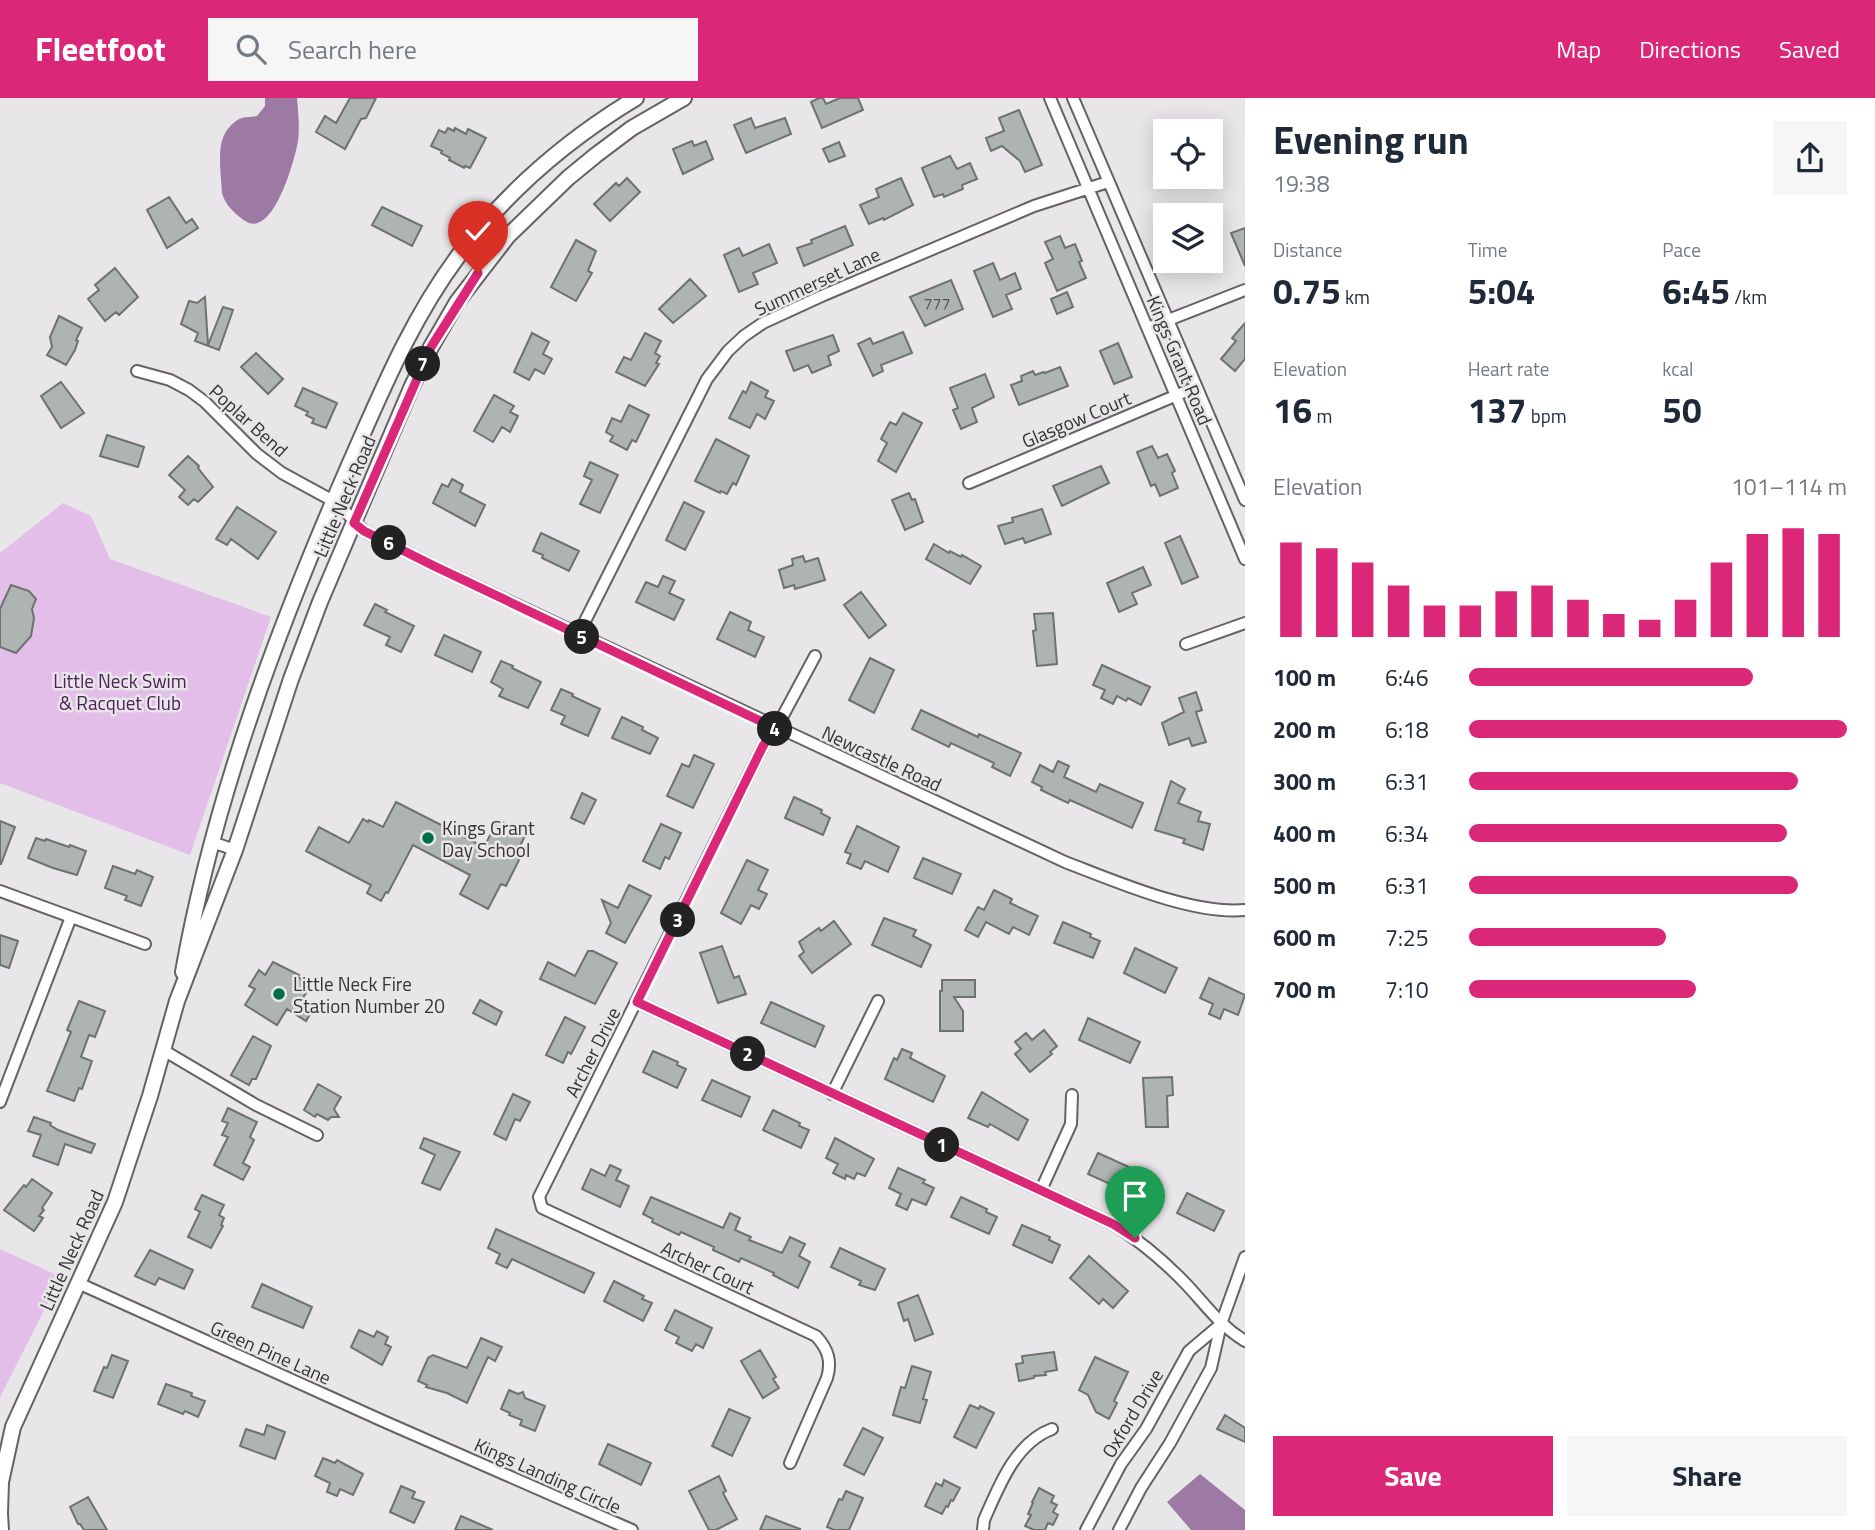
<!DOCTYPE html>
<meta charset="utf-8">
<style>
:root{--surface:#fff;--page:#f6f6f7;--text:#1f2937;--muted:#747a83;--accent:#db2777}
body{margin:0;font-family:"Titillium Web",sans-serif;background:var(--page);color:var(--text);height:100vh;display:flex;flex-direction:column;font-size:26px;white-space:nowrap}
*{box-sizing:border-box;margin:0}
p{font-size:23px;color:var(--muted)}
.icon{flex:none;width:38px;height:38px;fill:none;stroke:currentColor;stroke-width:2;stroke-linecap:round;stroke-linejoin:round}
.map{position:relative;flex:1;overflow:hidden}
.drawer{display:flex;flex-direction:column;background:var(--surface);width:630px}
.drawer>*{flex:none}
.tools{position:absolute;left:1153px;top:21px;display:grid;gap:14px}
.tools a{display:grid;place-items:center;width:70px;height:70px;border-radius:0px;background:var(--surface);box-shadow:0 4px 18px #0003;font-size:35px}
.pin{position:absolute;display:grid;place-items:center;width:60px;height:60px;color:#fff;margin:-72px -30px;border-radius:50% 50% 50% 0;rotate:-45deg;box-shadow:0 0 7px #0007}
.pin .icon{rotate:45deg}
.km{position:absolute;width:35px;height:35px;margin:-18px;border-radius:50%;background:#222;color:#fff;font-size:19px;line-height:35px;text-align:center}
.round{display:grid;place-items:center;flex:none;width:74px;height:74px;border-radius:0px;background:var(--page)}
.summary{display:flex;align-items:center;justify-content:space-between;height:119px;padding:0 28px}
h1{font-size:38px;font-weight:700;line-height:52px}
.metrics{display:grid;grid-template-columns:repeat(3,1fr);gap:10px;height:119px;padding:7px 28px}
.metrics div{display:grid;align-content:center}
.metrics b{font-size:35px;font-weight:700}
.metrics small{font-size:19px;font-weight:400}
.metrics p{font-size:19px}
.chart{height:196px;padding:14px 28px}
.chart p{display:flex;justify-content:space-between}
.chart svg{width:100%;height:126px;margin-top:7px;stroke:var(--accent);stroke-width:6}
.action{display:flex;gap:14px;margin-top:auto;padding:14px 28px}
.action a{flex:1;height:80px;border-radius:0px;background:var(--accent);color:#fff;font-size:28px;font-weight:700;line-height:80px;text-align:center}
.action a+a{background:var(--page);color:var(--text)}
ul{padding:0 28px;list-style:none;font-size:23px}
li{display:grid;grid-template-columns:112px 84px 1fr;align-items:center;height:52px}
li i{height:18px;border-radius:9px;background:var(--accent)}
header{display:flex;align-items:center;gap:42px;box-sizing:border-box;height:98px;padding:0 35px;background:var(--accent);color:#fff}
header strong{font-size:33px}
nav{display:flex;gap:38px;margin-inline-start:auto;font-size:24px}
.search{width:490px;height:63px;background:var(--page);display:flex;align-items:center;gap:18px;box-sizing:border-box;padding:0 24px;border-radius:0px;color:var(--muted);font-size:26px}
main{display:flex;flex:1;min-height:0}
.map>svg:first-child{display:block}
</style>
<header>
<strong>Fleetfoot</strong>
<div class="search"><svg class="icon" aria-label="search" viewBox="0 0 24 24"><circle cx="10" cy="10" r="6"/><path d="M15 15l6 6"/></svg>Search here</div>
<nav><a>Map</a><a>Directions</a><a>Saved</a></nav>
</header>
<main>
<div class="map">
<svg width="1245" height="1432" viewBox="0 0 1245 1432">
<rect width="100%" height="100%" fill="#e9e6ea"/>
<path fill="#e2bee9" d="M63,405L91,418L110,461L271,519L190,757L0,685V455Z
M0,1151L61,1179L0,1299Z"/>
<path fill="#9d7aa4" d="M265,0H297C298,14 300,29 298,43C295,61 275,134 249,125C240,121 226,108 223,98C221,94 222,87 221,82C220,61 216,37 236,23C242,18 250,19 257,18L265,8Z
M1200,1376L1245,1412V1432H1191L1167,1404Z"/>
<path fill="#aeb4b1" stroke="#6d726f" stroke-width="2" d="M350,0H376L366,20L361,21L345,51L316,34L325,18L336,25Z
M819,0H823L826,6L840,0H858L863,12L822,30L811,4Z
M1019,12L1042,67L1025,74L1020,63L1002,48L991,53L986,40L1004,33L999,20Z
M751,20L755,30L785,20L791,36L746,55L734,27Z
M448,30L454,33L455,30L466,36L468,31L486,40L470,70L465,68L464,70L449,62L450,60L441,55L442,53L431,48L439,32L445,35Z
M692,43L694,48L706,43L713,61L683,76L673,51Z
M839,44L845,58L829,64L823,51Z
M950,58L957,71L970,65L977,81L962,87L963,91L944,99L943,96L934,99L922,70Z
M627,80L640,94L610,123L594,106L616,85L619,88Z
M901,80L913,107L884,122L883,120L869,126L860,107L879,99L876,91Z
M169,99L186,125L192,121L198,130L167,150L147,112Z
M382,109L422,128L412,148L372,127Z
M845,128L853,147L804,168L797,150L812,145L811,142Z
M1245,130V168L1231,135Z
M1060,138L1065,150L1075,146L1082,163L1079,164L1086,180L1057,193L1045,165L1053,161L1045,144Z
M576,142L596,153L588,173L592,175L576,203L551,189Z
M769,146L777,165L753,175L758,186L739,194L724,157L739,150L743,158Z
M993,165L1000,182L1015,175L1021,191L1006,197L1012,211L993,219L974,173Z
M115,170L138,199L119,217L116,214L105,223L88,201L99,192L95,187Z
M690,181L706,198L673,225L659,211Z
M951,182L963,211L925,228L910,199Z
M1067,194L1073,209L1057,216L1051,201Z
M205,199L208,247L223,209L233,212L219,252L195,243L198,235L181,226L189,203L197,205Z
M59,218L82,230L76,242L78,243L75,252L66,267L47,257L52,249L50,239Z
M1245,225V261L1235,273L1221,261L1236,243L1232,240Z
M903,234L912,255L881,267L883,273L873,278L858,246L870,240L873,246Z
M532,235L549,244L543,256L552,261L544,276L535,271L529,282L514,274Z
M645,235L661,243L655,255L660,258L656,265L659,266L645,288L616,274L624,259L631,262Z
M833,237L839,253L828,258L831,267L812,275L808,267L794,273L786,253Z
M1118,245L1132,279L1114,286L1100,253Z
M256,255L283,281L268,296L241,269Z
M1060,269L1068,288L1019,307L1011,287L1022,283L1021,278L1033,273L1035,277L1044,274L1045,275Z
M985,276L994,299L972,310L977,324L961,331L953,312L958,310L950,290Z
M61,284L84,315L61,330L41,298Z
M751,284L768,293L765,299L774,303L765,321L757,316L750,330L729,320L743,293L746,295Z
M303,290L337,305L326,330L312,325L314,321L306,317L308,314L295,308Z
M494,297L514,308L510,314L518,318L510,334L502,329L493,344L474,333Z
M629,307L649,317L636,344L632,342L627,352L610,343L613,338L606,334L612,320L621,324Z
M903,315L922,325L896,374L878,363L887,345L881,341L890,324L896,327Z
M107,337L144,349L138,369L100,358Z
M716,341L749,358L736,387L733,385L727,396L721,393L720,395L695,383Z
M1152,348L1158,360L1167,356L1175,373L1172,375L1178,390L1160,398L1155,386L1151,388L1137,354Z
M188,358L199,368L198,370L213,389L198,404L194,401L188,407L179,399L185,392L169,377Z
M590,364L618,377L600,415L580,406L592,382L584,378Z
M1101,368L1109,385L1062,408L1053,388Z
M452,381L463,387L460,394L485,407L475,428L433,405L442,386L448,389Z
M909,395L912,402L915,401L923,424L905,432L892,402Z
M684,404L704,414L685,452L666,442Z
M237,409L276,434L258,461L231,441L227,447L216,441Z
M1042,411L1051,436L1025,445L1023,440L1005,446L998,428L1013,424L1012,420Z
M541,435L579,453L569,473L542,460L543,457L533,453Z
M1180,438L1198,479L1182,486L1165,445Z
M934,446L949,455L950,453L961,459L962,457L981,468L970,486L926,461Z
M803,458L805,464L818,460L825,482L795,491L794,487L784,490L779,472L793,467L792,461Z
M1143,469L1151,487L1132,495L1137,506L1119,514L1107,485Z
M663,478L675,483L669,495L684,502L674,522L636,504L646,484L658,489Z
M11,487L29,493L36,501L32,511L34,520L31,538L16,555L0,549V511Z
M861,494L886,527L869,540L844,507Z
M375,506L387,512L385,514L414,528L401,554L386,547L390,539L364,527Z
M730,514L751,524L748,532L764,539L755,559L717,541Z
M1053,515L1057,566L1037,568L1033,533L1036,532L1034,516Z
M444,537L481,554L472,574L435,557Z
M870,560L894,572L874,615L849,602Z
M501,563L513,568L512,570L541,584L528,610L499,598L503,591L491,584Z
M1102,567L1150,589L1141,607L1128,600L1126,603L1117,598L1113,606L1101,600L1105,592L1093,587Z
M561,591L573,596L572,598L600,611L588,638L561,626L565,618L551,612Z
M1196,594L1202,612L1196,614L1206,644L1192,648L1189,640L1169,647L1162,625L1184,614L1179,600Z
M921,612L978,639L979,636L1021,655L1010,678L992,669L994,665L951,645L949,649L912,631Z
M622,619L643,629L642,632L658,640L650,656L612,640Z
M694,657L714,666L693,710L667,698L682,666L689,669Z
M1058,663L1069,668L1064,679L1096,694L1100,686L1143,705L1132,730L1070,702L1068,705L1041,692L1042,689L1032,684L1040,667L1053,674Z
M1171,683L1185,691L1178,705L1201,714L1198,723L1210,726L1203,752L1183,745L1185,741L1155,732Z
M582,695L596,702L584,726L571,720Z
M794,699L822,712L821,715L830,720L823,737L785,720Z
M396,704L484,749L498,722L526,736L515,758L520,760L506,788L501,786L488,811L460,796L470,777L413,747L388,795L386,794L381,803L367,795L371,787L306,753L319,729L349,745L363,721L368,724L369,722L383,729Z
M0,723L15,729L1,766H0Z
M661,726L681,735L669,761L665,759L660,771L643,763Z
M857,728L899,749L888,774L865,763L861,771L847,765L851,756L845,754Z
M36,740L45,743L46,741L69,749L70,747L86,753L77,777L53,770L28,760Z
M923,760L961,776L952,796L914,780Z
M747,762L768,772L758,792L767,796L759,811L751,807L741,826L721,815Z
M113,768L135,776L137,772L153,779L141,808L125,802L127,798L105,790Z
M629,787L651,798L625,845L606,835L611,825L602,802L618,810Z
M994,792L1012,801L1010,805L1038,818L1029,837L1013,829L1009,836L986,824L978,839L965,832L978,809L984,812Z
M884,820L916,832L913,838L931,847L921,869L872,847Z
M834,823L851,846L812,875L799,858L804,854L799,844L819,830L821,833Z
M1063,824L1091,836L1090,839L1100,843L1093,860L1054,845Z
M0,837L18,843L9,870L0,867Z
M722,848L734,880L739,878L746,896L718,905L700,855Z
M1135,850L1177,870L1165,895L1124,875Z
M588,853H593L617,865L595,906L540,881L548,864L575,878Z
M273,864L299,877L298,879L311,887L303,900L315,908L306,923L287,911L277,927L245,907L255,891L249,888L259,872L265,877Z
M1209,880L1245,897L1238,917L1224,911L1220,921L1209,916L1213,906L1200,900Z
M942,882H975V899H954L963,913V933H940V893H942Z
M480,902L502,914L496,927L473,915Z
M79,903L105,913L95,939L89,937L81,959L92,963L82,991L79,990L74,1003L47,993L71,934L67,932Z
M771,904L824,928L815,949L761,925Z
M565,919L585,929L571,956L568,954L563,965L546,957Z
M1088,920L1140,944L1130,965L1079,942Z
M1044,932L1057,948L1050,954L1052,956L1030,974L1015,956L1021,951L1015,944L1026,935L1032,942Z
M253,938L271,948L256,981H252L249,987L231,977Z
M902,951L912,955L910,960L945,978L933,1004L885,981L894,960L897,962Z
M653,953L678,964L677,967L686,971L677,990L643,974Z
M1172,979L1173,997L1167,998L1168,1029H1146L1143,980Z
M712,982L750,999L741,1019L702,1002Z
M318,986L341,999L334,1011L339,1019H331L328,1022L317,1016L315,1019L304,1012Z
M982,994L1028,1022L1018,1042L990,1026L988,1029L968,1020Z
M513,996L530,1004L520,1023L515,1021L506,1042L494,1036Z
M228,1010L257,1024L250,1039L254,1042L243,1065L250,1069L243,1082L214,1067L228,1039L222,1037L228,1025L222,1023Z
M773,1012L800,1025L799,1028L809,1032L801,1050L763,1032Z
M34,1019L51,1025L50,1027L58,1032L95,1046L91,1055L65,1046L58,1067L33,1058L41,1037L28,1033Z
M424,1040L460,1054L440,1092L422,1085L435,1057L420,1050Z
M835,1040L874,1061L865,1078L857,1075L854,1081L846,1077L845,1081L833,1075L838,1066L826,1060Z
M1098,1055L1151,1079L1141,1100L1088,1076Z
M610,1067L621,1072L616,1082L629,1088L620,1109L582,1091L591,1071L605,1078Z
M898,1070L925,1082L923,1085L934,1090L926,1107L912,1101L907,1112L896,1107L901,1096L889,1090Z
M32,1081L52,1095L42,1110L44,1112L39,1118L43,1120L34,1133L4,1112L24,1087L26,1089Z
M1187,1095L1224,1113L1214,1133L1177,1115Z
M202,1097L224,1107L219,1117L224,1120L221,1127L223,1128L211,1150L188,1139L200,1114L195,1111Z
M651,1099L723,1130L730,1115L740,1120L735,1132L751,1139L749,1142L782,1155L790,1139L805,1146L799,1158L810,1164L798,1190L773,1177L774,1175L741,1160L739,1164L713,1152L714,1149L681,1134L679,1137L652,1124L653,1121L643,1116Z
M961,1099L987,1111L986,1114L997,1119L989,1136L951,1119Z
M1022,1127L1050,1139L1049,1142L1060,1147L1052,1165L1013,1147Z
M496,1131L594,1175L584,1195L512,1161L507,1170L496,1165L500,1156L488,1150Z
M840,1150L885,1171L875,1192L859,1187L861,1183L831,1169Z
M150,1152L193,1172L184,1191L159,1180L155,1187L135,1178Z
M1089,1158L1128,1193L1113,1210L1103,1201L1099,1206L1070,1180Z
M614,1183L644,1198L642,1201L652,1205L643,1223L604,1203Z
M262,1186L312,1209L303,1230L252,1209Z
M918,1197L933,1236L915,1243L908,1221L904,1223L898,1205Z
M675,1212L712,1230L703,1250L696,1246L692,1253L676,1245L679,1239L665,1232Z
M359,1232L374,1239L377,1233L388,1239L385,1246L391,1249L382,1267L351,1249Z
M481,1240L502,1249L495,1263L488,1259L467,1305L447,1295L426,1289L427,1287L418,1283L428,1260L433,1257L467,1270Z
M760,1252L776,1279L773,1281L779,1290L763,1300L741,1263Z
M1054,1254L1057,1272L1045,1274L1046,1277L1034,1278V1280L1019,1283L1016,1266L1023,1265L1022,1258Z
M112,1257L128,1263L113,1300L94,1293L104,1269L107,1270Z
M1095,1259L1128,1274L1114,1303L1117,1305L1109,1321L1096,1314L1088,1297L1079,1292Z
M912,1268L931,1274L923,1301L927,1302L920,1325L893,1317L901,1289L905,1290Z
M166,1286L192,1295L191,1298L205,1303L198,1319L185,1313L183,1316L158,1306Z
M509,1292L518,1296L523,1294L525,1300L545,1308L535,1333L520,1327L522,1322L509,1317L510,1315L501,1311Z
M970,1307L979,1311L980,1308L994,1315L976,1350L954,1339Z
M729,1311L750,1320L732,1358L712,1348Z
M1225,1317L1245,1330V1344L1217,1331Z
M267,1327L285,1334L275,1361L240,1348L246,1331L264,1337Z
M863,1330L883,1340L864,1377L844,1367Z
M608,1346L651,1365L641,1387L599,1366Z
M323,1360L335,1365L337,1362L363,1376L353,1397L340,1391L337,1398L327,1394L330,1385L315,1378Z
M719,1378L726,1393L723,1395L737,1421L716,1432H709L689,1393Z
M944,1382L960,1390L953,1403L951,1402L948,1409L946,1408L942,1416L925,1408L936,1385L942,1388Z
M401,1388L415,1394L412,1400L424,1404L414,1425L390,1414Z
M1039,1390L1054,1398L1051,1404L1057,1407L1053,1414L1058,1417L1053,1427L1048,1425L1045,1432H1034L1025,1428L1031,1417L1028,1416L1033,1405L1032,1404Z
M846,1393L863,1400L849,1432H834L827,1429L839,1401L842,1402Z
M88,1399L107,1432H84L80,1426H78L70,1409Z
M461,1418L493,1432H455Z
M766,1418L800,1431V1432H760Z"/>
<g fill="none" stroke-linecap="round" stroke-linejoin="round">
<defs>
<path id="minor" d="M1050,0L1245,461
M1073,0L1245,402
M1148,230L1245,192
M137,273L170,282L189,292L205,304L257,356L282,375L337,405L364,433L434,468L1065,764C1115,783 1192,817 1245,812
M969,385L1196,289
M578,537L707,281L728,253L744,238L763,225L824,197L1034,108L1108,84
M1186,546L1245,525
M212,744L235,752
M0,793L145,846
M637,904L1113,1126C1140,1143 1164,1163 1186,1186C1205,1206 1220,1228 1245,1243
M163,952L256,1007L317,1037
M832,996L878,903
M0,1004L71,819
M1041,1092L1071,1026L1072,997
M78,1185L383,1323L632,1432
M790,1365L827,1280C832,1263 828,1251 816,1238L542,1110L539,1099L763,648L779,625L815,558
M983,1432L984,1422C999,1388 1015,1345 1052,1331
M1086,1432L1121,1366L1146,1331L1189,1253L1221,1226
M1119,1432L1141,1390L1170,1345L1211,1270L1221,1226L1245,1159"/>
<path id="tertiary" d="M183,874C214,699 278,530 349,367C381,295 411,221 459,157C507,93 568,41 636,0
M0,1415L1,1384L13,1329L115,1104L150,998L177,903L235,752L291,581L320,504L412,288L431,249L457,204L508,138L568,80L596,57L632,30L684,0
M0,1416L1,1432"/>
</defs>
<use href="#minor" stroke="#656165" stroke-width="14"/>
<use href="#tertiary" stroke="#656165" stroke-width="18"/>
<use href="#minor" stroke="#fff" stroke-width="10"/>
<use href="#tertiary" stroke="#fff" stroke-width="14"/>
</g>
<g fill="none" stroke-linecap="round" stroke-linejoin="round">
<defs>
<path id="route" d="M478,175L431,249L354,425L364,433L434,468L775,630L763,648L637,904L1113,1126L1135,1140"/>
</defs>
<use href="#route" stroke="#fff" stroke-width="14"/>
<use href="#route" stroke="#db2777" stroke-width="9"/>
</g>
<g fill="#006f47" stroke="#e9e6ea" stroke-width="2.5">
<circle cx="428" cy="740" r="7"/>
<circle cx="279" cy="896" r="7"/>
</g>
<g text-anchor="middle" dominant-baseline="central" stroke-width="5" stroke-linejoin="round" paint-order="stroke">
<g font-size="16" fill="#535354">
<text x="937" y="205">777</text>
</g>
<g font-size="19" fill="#353335" stroke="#e9e6ea">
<text transform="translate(817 183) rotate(-25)">Summerset Lane</text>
<text transform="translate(1180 262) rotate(67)">Kings Grant Road</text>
<text transform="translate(1076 321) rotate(-23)">Glasgow Court</text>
<text transform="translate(249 322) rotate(42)">Poplar Bend</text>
<text transform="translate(344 398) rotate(-67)">Little Neck Road</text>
<text transform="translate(882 660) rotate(25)">Newcastle Road</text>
<text transform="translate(592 954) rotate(-63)">Archer Drive</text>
<text transform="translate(71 1152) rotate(-66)">Little Neck Road</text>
<text transform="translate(708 1169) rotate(25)">Archer Court</text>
<text transform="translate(271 1254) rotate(24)">Green Pine Lane</text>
<text transform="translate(1132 1315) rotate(-59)">Oxford Drive</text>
<text transform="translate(548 1377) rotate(24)">Kings Landing Circle</text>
</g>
<g font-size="19" fill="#4d2056" stroke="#e9e6ea">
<text x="120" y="582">Little Neck Swim<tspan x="120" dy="22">&amp; Racquet Club</tspan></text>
</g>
<g font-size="19" fill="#353335" stroke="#e9e6ea" text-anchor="start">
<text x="442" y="729">Kings Grant<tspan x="442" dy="22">Day School</tspan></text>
<text x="293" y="885">Little Neck Fire<tspan x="293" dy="22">Station Number 20</tspan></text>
</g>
</g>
</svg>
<div class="tools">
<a><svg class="icon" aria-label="locate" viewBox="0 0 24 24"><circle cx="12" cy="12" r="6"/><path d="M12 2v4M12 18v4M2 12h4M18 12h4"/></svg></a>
<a><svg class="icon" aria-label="layers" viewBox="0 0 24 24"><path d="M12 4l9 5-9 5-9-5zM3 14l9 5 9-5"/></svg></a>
</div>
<div class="pin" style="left:1135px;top:1140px;background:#1e9e55"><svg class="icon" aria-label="arrive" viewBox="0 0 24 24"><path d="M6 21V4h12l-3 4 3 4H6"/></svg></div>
<div class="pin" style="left:478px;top:175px;background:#d93025"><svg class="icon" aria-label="check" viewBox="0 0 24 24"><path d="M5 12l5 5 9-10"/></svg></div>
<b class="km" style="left:942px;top:1047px">1</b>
<b class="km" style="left:748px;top:956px">2</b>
<b class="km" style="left:678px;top:822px">3</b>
<b class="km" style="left:775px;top:631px">4</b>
<b class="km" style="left:582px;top:539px">5</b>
<b class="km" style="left:389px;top:445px">6</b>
<b class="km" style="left:423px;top:266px">7</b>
</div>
<section class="drawer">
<div class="summary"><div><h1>Evening run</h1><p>19:38</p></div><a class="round"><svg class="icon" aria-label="share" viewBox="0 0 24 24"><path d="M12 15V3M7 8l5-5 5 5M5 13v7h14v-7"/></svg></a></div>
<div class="metrics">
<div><p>Distance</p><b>0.75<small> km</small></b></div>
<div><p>Time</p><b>5:04</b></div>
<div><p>Pace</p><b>6:45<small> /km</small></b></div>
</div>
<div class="metrics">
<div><p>Elevation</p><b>16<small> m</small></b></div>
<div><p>Heart rate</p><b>137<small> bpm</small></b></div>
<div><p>kcal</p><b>50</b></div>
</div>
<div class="chart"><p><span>Elevation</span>101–114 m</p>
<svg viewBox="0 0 160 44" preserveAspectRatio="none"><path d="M5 44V11M15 44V13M25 44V18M35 44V26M45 44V33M55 44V33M65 44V28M75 44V26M85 44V31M95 44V36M105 44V38M115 44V31M125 44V18M135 44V8M145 44V6M155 44V8"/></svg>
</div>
<ul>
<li><b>100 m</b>6:46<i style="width:75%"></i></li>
<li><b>200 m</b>6:18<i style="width:100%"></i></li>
<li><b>300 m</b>6:31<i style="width:87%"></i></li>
<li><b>400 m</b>6:34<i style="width:84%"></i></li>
<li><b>500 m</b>6:31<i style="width:87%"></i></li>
<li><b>600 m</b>7:25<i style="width:52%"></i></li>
<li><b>700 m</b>7:10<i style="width:60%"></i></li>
</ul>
<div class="action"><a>Save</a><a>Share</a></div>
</section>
</main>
